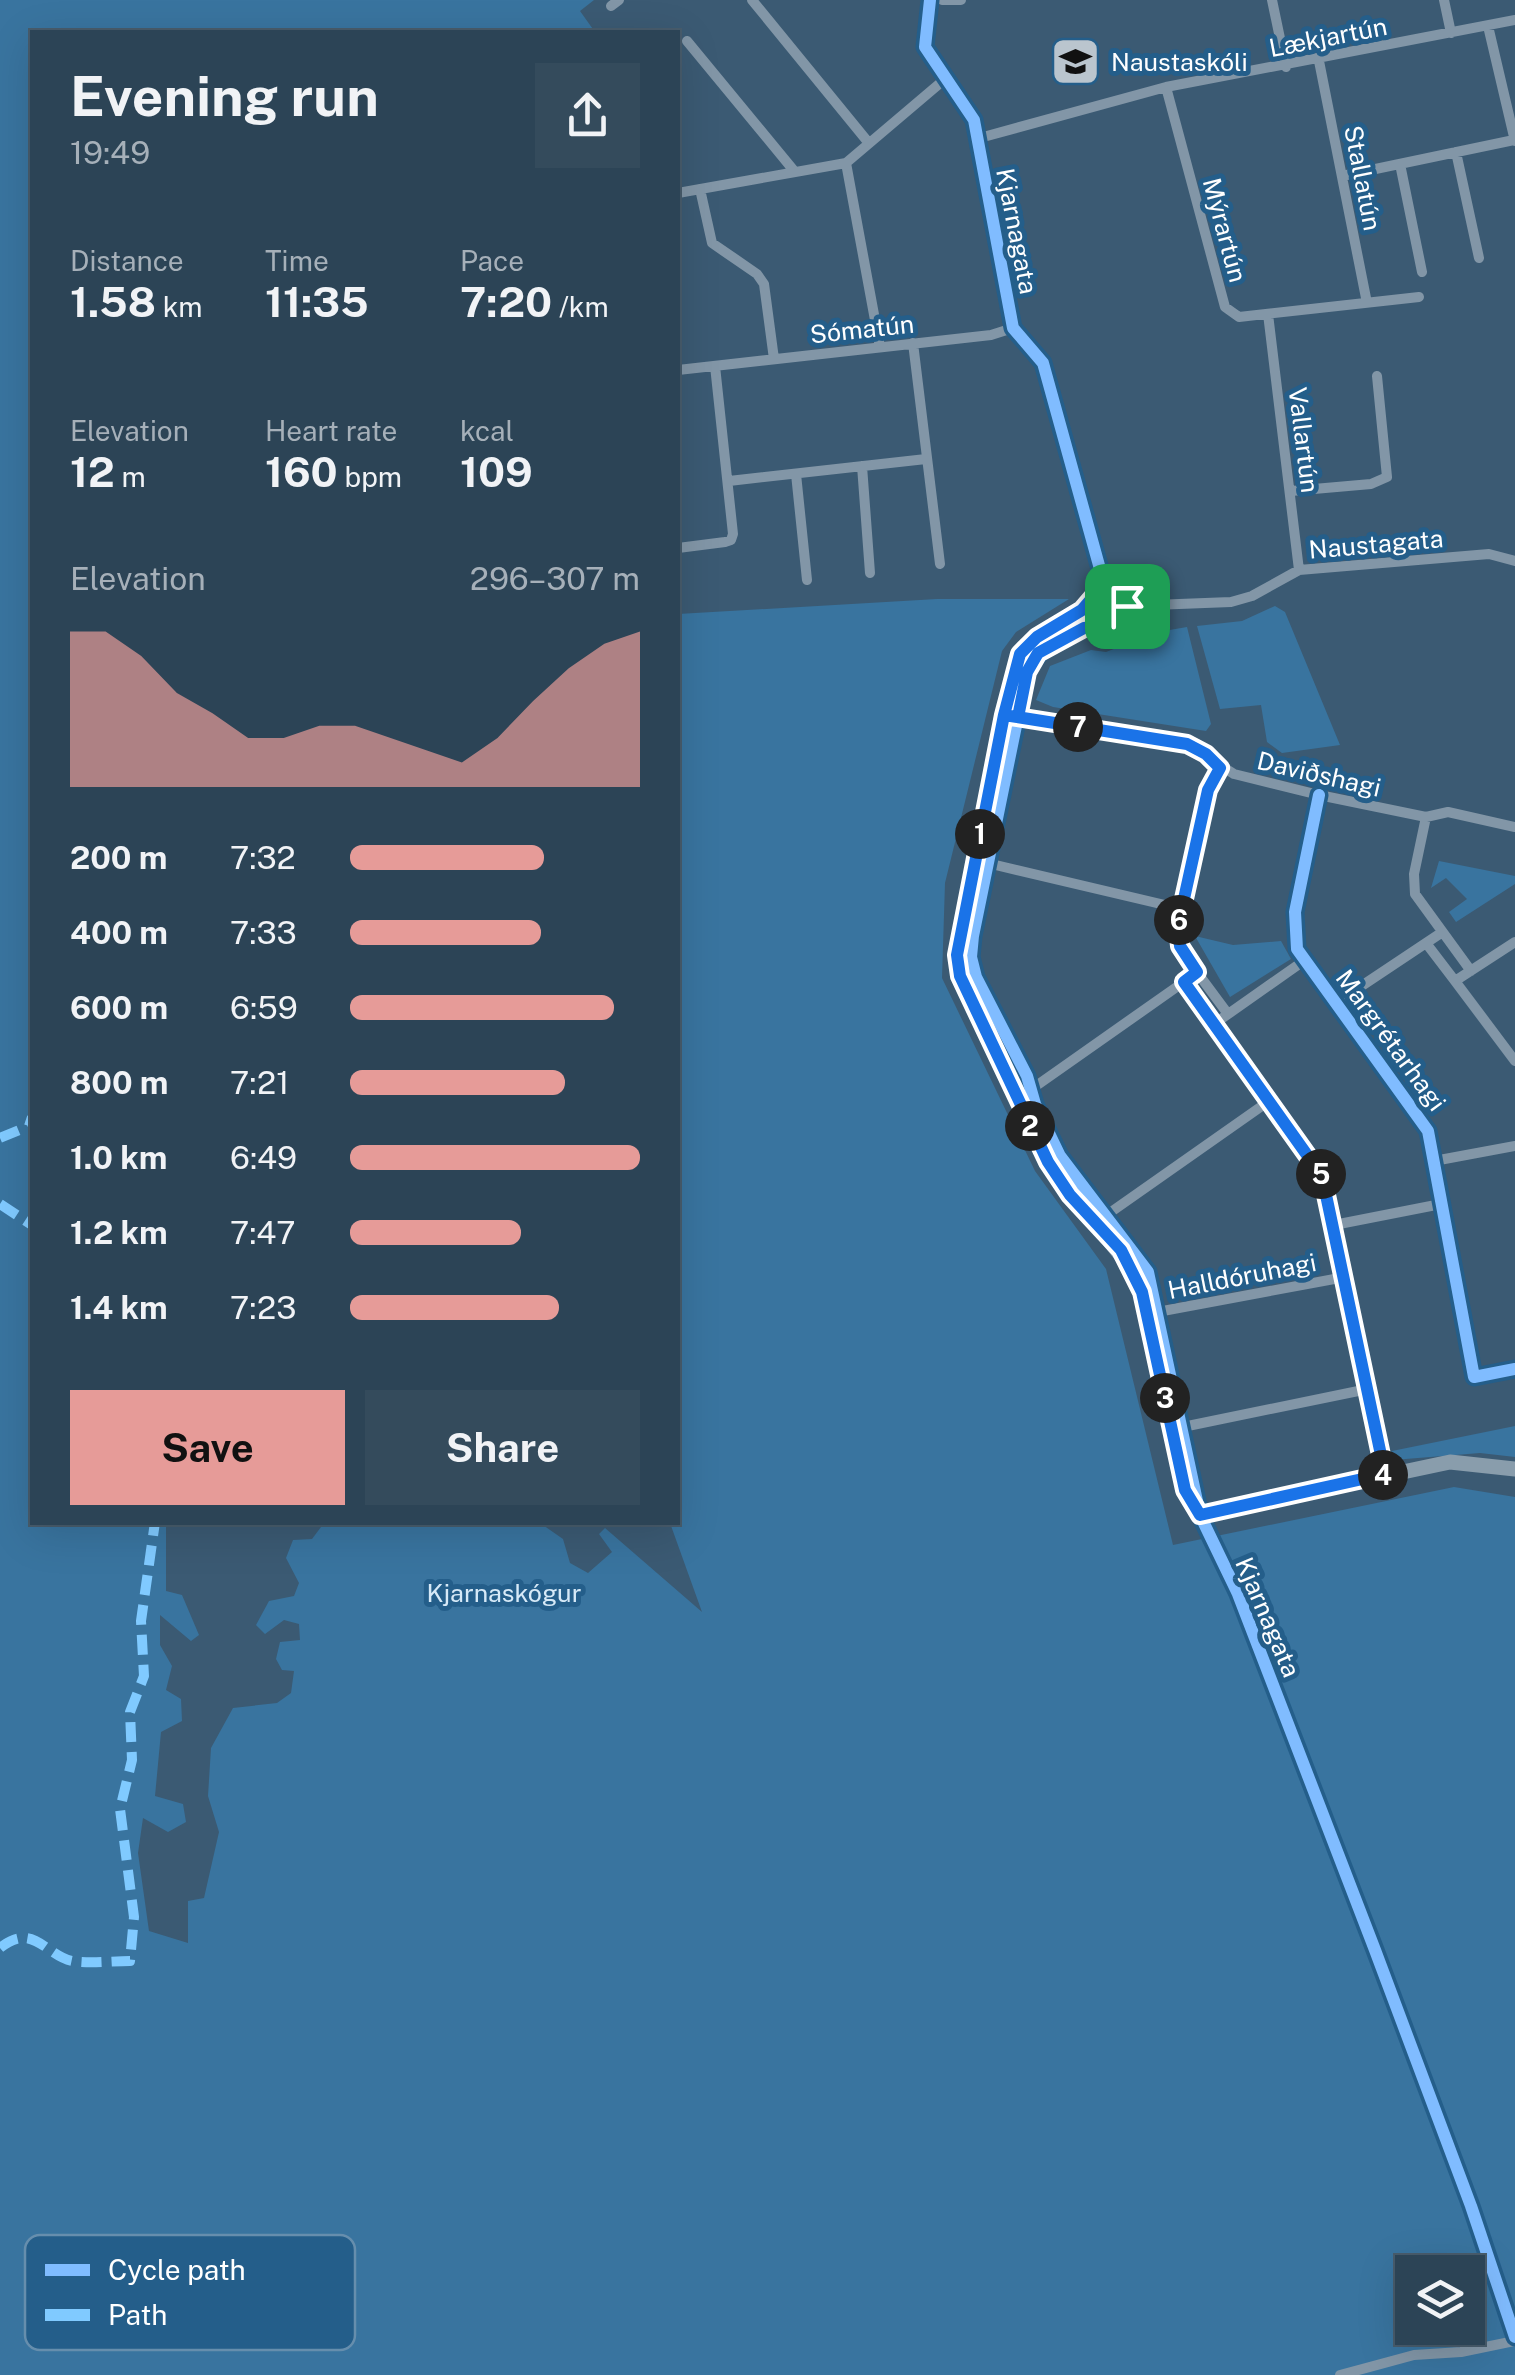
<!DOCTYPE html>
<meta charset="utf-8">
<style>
:root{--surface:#2c4456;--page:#344b5c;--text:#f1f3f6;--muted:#a6b0b9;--line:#485c6c;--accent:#e69b98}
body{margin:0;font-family:"Public Sans",sans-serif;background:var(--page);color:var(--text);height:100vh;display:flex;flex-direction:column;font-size:38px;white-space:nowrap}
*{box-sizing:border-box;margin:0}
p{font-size:32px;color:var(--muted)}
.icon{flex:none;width:55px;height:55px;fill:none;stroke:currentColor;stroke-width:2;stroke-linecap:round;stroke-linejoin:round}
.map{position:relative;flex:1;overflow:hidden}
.panel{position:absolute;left:30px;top:30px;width:650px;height:1495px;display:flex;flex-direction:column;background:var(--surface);border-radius:0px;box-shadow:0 10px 40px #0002,0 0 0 2px var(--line)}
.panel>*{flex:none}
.tools{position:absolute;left:1395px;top:2255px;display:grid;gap:20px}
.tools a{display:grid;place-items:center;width:90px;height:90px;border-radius:0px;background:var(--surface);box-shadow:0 10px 40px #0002,0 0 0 2px var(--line);font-size:50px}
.pin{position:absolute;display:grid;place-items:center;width:85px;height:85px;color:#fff;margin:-42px;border-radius:20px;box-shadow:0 5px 15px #0006}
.km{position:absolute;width:50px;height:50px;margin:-25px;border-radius:50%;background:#222;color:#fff;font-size:28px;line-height:50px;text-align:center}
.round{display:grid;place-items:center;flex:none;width:105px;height:105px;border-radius:0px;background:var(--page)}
.headline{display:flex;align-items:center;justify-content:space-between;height:170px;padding:0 40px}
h1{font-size:55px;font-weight:700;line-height:75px}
.stats{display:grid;grid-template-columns:repeat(3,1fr);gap:15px;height:170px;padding:10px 40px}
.stats div{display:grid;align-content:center}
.stats b{font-size:42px;font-weight:700}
.stats small{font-size:28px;font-weight:400}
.stats p{font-size:28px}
.chart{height:280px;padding:20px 40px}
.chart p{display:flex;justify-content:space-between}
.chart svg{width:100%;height:180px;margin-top:10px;fill:var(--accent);opacity:.7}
.button{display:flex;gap:20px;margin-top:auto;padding:20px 40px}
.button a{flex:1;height:115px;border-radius:0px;background:var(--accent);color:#111;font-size:40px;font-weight:700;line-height:115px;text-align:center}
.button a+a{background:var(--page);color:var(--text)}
ul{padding:0 40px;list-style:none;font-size:32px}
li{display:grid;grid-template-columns:160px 120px 1fr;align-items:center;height:75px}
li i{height:25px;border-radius:12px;background:var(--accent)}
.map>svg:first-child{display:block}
</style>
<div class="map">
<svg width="1515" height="2375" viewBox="0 0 1515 2375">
<rect width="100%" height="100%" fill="#3b5a73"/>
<path fill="#39749f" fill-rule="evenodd" d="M0,0H594L580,11L595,32H32V1522L166,1523V1591L182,1595L199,1635L191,1641L160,1615V1645L172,1666L166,1690L181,1699L182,1721L161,1732L155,1796L183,1804L186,1822L168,1832L143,1818L138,1853L149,1931L188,1943V1901L204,1898L219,1832L208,1796L211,1748L233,1708L277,1703L291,1693L294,1671L282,1670L276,1659L280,1642L300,1640L299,1624L284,1620L265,1634L256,1625L269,1601L294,1596L299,1583L286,1558L293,1540L312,1539L324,1523H540L563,1539L570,1563L588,1573L612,1552L599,1534L605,1528L702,1612L670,1523L678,1522V614L937,599H1069L1016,632L1002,651L945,883L942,978L1035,1171L1106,1269L1173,1545L1454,1487L1515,1497V2375H0ZM1412,2272H1468V2328H1412Z
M1275,606L1285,612L1340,745L1282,753L1267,742L1261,705L1220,709L1197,626L1242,621Z
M1187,627L1211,724L1206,731L1053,707L1036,700L1050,666L1091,650L1106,652L1158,632Z
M1439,861L1515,876V884L1456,922L1449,912L1467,899L1446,878L1431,888Z
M1195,936L1233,945L1281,941L1291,959L1230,997Z
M1515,1426V1457L1480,1453L1393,1460L1387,1452Z"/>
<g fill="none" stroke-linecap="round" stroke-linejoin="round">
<path stroke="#8296a7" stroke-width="10" d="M752,0L868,142
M942,0H961
M1272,0L1286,67
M1444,0L1451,33
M611,6L619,0
M1488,26L1515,141
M687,41L795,172
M1319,61L1367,303
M1166,87L1225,307L1239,317L1419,297
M976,139L1166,87L1515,20
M1456,152L1479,258
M846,163L880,347
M1400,164L1422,272
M1342,176L1514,140
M700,189L712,243L757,274L764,284L774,359
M678,193L846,163L945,79
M1268,314L1299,570
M913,343L940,564
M678,370L991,335L1013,328
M862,466L870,573
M796,474L807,580
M729,481L926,459
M1291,491L1371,484L1387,477L1377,376
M678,548L725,542L731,540L733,534L715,366
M1127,606L1231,602L1252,596L1299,570L1489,554L1515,561
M1015,717L1187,744L1234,774L1319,795L1426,817L1448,812L1515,827
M1220,768L1208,790L1177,933L1182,952L1228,1014
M1319,795L1295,912L1297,949L1428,1131L1474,1377L1515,1369
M1426,817L1414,874L1415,894L1471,971
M983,862L1182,909
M1515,942L1455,981L1515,1061
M1426,943L1455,981
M1183,982L1322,1176L1385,1474
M1336,1003L1441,933
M1214,1024L1305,960
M1026,1093L1188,979
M1434,1161L1515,1146
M1101,1219L1269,1101
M1334,1225L1441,1204
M1152,1313L1345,1277
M1178,1428L1368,1389
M1340,2375L1414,2355L1461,2352L1515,2341"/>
<path stroke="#899dac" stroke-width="15" d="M930,0L925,47L974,120L1013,328L1043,363L1105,587
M1089 606a19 19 0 1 1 38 0a19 19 0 1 1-38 0Z
M1089,602C1070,628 1033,630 1017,659L957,955L960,976L1047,1162L1131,1268L1141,1291L1182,1476
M1104,625C1074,625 1039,646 1027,672L973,936L971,957L976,977L1027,1076L1035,1104L1060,1156L1148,1272L1200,1515L1238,1594L1375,1950L1471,2206L1515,2337
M1200,1515L1450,1462L1515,1469"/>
<path stroke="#80caff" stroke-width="10" stroke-dasharray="20 10" stroke-linecap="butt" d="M0,1138L29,1126L32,1117
M0,1204L32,1225
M0,1948C33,1921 46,1956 72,1961C91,1964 111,1961 130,1961L134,1917L120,1809L132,1760L130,1712L144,1676L141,1621L155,1522"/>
<defs>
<path id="cycleway" d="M930,0L925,47L974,120L1013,328L1043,363L1105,587
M1104,625C1074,625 1039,646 1027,672L973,936L971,957L976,977L1027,1076L1035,1104L1060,1156L1148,1272L1200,1515L1238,1594L1375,1950L1471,2206L1515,2337
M1319,795L1295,912L1297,949L1428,1131L1474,1377L1515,1369"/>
</defs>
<use href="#cycleway" stroke="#245e8a" stroke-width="19"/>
<use href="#cycleway" stroke="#80bcff" stroke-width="12"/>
</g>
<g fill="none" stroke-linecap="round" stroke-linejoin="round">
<defs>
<path id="route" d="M1127,606L1116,624L1084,628L1038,653L1027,672L1018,717L1004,715L957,955L960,976L1048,1162L1070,1195L1121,1250L1142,1292L1185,1490L1200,1515L1385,1474L1322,1176L1184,982L1197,972L1180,946L1178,926L1208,790L1220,768L1206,754L1187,744L1004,715L1020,654L1037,637L1082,610L1100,589H1116L1127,606"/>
</defs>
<use href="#route" stroke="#fff" stroke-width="20"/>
<use href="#route" stroke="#1a73e8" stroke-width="12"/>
</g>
<defs>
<symbol id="school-square" viewBox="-11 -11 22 22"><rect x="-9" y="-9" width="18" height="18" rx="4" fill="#bac5ce" stroke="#245e8a"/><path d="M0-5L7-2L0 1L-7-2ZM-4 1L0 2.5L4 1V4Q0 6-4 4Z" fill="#111"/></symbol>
</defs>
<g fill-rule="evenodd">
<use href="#school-square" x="1048" y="34" width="55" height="55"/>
</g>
<g text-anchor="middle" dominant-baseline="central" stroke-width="10" stroke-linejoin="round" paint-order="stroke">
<g font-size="25" fill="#fff" stroke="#245e8a">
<text transform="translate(1328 37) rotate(-11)">Lækjartún</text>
<text transform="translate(1363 178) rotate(79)">Stallatún</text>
<text transform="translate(1225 230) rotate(75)">Mýrartún</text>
<text transform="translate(1017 231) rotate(79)">Kjarnagata</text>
<text transform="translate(862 329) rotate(-6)">Sómatún</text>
<text transform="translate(1304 440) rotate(83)">Vallartún</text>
<text transform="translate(1376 544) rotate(-5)">Naustagata</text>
<text transform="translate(1319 774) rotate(13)">Daviðshagi</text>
<text transform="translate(1391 1040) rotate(54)">Margrétarhagi</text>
<text transform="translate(1242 1276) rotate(-11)">Halldóruhagi</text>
<text transform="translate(1268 1617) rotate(67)">Kjarnagata</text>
</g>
<g font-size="25" fill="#fff" stroke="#245e8a" text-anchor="start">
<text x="1111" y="62">Naustaskóli</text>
</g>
<g font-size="25" fill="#d6e9f7" stroke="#245e8a">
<text x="504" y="1593">Kjarnaskógur</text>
</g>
</g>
<rect x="25" y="2235" width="330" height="115" rx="15" fill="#245e8a" stroke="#668ead" stroke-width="2.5"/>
<rect x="45" y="2264" width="45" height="12" fill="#80bcff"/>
<rect x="45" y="2309" width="45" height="12" fill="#80caff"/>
<g font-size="28" fill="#fff">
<text x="108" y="2280">Cycle path</text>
<text x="108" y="2325">Path</text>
</g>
</svg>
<div class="tools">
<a><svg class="icon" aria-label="layers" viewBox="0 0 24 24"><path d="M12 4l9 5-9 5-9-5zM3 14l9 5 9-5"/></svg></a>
</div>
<div class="pin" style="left:1127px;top:606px;background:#1e9e55"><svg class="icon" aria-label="arrive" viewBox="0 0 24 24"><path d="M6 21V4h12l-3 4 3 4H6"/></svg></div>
<b class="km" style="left:980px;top:834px">1</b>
<b class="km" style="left:1030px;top:1126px">2</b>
<b class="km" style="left:1165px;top:1398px">3</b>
<b class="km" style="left:1383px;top:1475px">4</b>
<b class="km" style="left:1321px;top:1174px">5</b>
<b class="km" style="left:1179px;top:920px">6</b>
<b class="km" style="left:1078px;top:727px">7</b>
<section class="panel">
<div class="headline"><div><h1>Evening run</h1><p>19:49</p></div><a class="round"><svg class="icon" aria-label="share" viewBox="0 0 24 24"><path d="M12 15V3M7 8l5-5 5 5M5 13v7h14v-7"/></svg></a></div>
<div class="stats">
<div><p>Distance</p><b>1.58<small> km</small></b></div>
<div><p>Time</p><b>11:35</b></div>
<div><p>Pace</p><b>7:20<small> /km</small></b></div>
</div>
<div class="stats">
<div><p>Elevation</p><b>12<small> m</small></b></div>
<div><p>Heart rate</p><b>160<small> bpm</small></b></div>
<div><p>kcal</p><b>109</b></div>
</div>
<div class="chart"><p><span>Elevation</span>296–307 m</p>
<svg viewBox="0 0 160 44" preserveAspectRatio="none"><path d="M0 44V6L10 6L20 12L30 21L40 26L50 32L60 32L70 29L80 29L90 32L100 35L110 38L120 32L130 23L140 15L150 9L160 6V44z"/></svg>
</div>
<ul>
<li><b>200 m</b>7:32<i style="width:67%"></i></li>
<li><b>400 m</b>7:33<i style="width:66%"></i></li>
<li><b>600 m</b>6:59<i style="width:91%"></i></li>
<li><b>800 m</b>7:21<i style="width:74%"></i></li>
<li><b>1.0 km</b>6:49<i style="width:100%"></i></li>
<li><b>1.2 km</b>7:47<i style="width:59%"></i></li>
<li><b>1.4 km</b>7:23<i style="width:72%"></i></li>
</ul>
<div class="button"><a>Save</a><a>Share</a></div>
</section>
</div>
